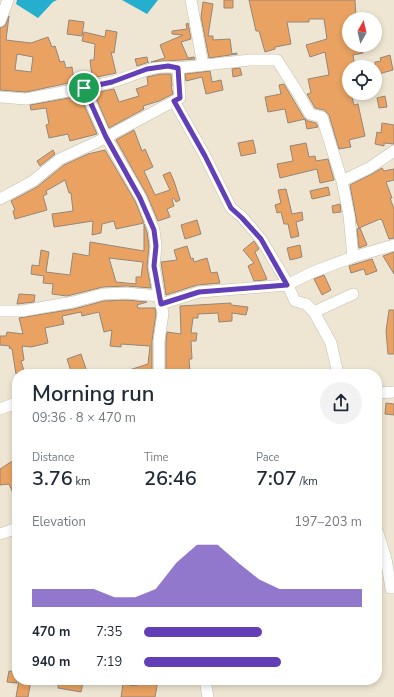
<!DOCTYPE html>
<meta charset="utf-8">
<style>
:root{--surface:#fff;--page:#f2f2f3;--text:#1f2937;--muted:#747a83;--accent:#633fb7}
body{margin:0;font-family:"Nunito Sans",sans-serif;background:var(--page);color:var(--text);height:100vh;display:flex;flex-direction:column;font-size:15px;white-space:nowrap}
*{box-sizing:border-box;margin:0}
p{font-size:13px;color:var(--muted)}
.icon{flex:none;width:22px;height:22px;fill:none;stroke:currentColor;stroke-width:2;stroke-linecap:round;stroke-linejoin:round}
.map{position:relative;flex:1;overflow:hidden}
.drawer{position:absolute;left:12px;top:369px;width:370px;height:316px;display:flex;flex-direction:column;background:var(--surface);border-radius:16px;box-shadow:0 2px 6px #0003}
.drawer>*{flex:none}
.needle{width:26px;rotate:8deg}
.fabs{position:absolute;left:342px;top:12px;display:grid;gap:8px}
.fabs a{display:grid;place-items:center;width:40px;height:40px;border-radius:50%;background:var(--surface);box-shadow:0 2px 6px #0003;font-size:20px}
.pin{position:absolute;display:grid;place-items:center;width:34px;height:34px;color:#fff;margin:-17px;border:2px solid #fff;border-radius:50%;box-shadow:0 1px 4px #0007}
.round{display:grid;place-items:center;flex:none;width:42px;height:42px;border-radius:21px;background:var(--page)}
.overview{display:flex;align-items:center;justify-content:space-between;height:68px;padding:0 20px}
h1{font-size:22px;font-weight:600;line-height:30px}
.stats{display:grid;grid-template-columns:repeat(3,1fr);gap:6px;height:68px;padding:4px 20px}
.stats div{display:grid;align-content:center}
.stats b{font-size:20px;font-weight:600}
.stats small{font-size:11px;font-weight:400}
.stats p{font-size:11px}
.chart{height:112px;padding:8px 20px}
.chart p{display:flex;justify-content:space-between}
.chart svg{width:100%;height:72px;margin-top:4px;fill:var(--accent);opacity:.7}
ul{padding:0 20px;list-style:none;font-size:13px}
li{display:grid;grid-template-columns:64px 48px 1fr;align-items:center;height:30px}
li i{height:10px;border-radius:5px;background:var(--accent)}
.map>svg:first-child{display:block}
</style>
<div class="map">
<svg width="394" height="697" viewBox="0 0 394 697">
<rect width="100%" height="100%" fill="#eee6d2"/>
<path fill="#26aece" d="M17,0H57L53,2L38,18L16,4Z
M122,0H158L147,14Z"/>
<path fill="#e9a261" stroke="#968678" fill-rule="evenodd" d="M224,0H233V8H224Z
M249,0H355L356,19H349V47L362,46L363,53L353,55L355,67H349V93H351L354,105L358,104L365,136L349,140L351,147L339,149L329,115L324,110L315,108L307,94L311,93L308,79L329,75L325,52L310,57L306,45L327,39L324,19H309V22H287L291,44L275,47V49L265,52L259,31H256Z
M203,2L213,4L208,36H213V40L230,39L232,54L237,53V54L209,58L201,17Z
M9,16L6,40L31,43L48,37L52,47L55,46L60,62L64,61L66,68L72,67L74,80L92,76L90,60H94L95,44L82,41L84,32L105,37L106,30L117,32L114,53L111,52L116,73L26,92L0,90V28L5,26ZM17,54L33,57L31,72L15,70Z
M69,20L84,22L82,36L67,34Z
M188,23L191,39L181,42L188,58L194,57L195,59L151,62L165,58L160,45L183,35L172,34V31L187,29L186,24Z
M390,55L393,70L375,75V62L381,61L380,58Z
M147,57L148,63L149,62L137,66L135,59Z
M240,68L242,75L233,77L232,69Z
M210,71L212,82L221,80L223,90L206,94L202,77L186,81L185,74Z
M161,74H171L172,86H171L173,94L159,101L143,106L144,109L109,128L94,93L114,89L119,102L139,96L136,89L148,85L147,77Z
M284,84L304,118L308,121L316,123L318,127L307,129L305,119L288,123L285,109L268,112L265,97L281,94L279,85Z
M80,96L97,134L70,141L68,134L49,138L46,125L49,124L46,108L31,110L30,105Z
M385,96L387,107L379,108L377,98Z
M382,123L394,125V144L384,143V146L375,144L377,132L381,133Z
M134,130L142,151L145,149L153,167L144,171L155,195L170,190L163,175L170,172L174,181L180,200L176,202L174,198L172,199L174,206L167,209L170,217L158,221L147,195L116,140Z
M253,140L256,153L241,156L238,143Z
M306,143L309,157L315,156L316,161L328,159L334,180L320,183L317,169L280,178L277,164L293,161L290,146Z
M53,150L55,154L40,166L37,161Z
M105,150L135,201L144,223L116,229L114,221L102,224L101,233L92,235L93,221L54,227L52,214L73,211L71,193H69L65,180L46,191L47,194L43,196L47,210L15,219L13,211L15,210L11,201L37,187L64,165L88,154Z
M382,168L384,171L394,169V180L386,182L392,198H390L394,209V238L389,239L382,220L380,219L359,228L357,223L350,185L372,174Z
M328,187L330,195L312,199L310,191Z
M286,189L292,214L302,212L303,220L296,222L299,236L291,238L288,224H284L281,212L277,213L275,205L281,203L278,190Z
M340,204L341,212L333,213L332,206Z
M197,220L201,234L185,239L181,225Z
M144,224L147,232L149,246L147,267L151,288L127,286L103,287L67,296L52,294L53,284L43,283L44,276L31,274L32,265L39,266L41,250L49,252L46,272L70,275L73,253L89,256L90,242L144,251ZM109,258L143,262L141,277H136V284L116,282Z
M360,228L367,245L359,248L357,229Z
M254,241L259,249L255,252L267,279L265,280L254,281L248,266L254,263L243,250Z
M300,245L302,257L290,260L287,248Z
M187,246L191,259L193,258L194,262L207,258L211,273L217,272L220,283L197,285L166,295L161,262L177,260L174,250Z
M394,252V274L383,256Z
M372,259L377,271L366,275L364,269L351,273L349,266Z
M324,275L331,290L322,295L314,279Z
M19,294L35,295L34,302L17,304Z
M126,300L147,302L137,305L138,308H155L156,313L152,341V374H123V372L148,364L150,346L121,344V347L110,346L112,330L104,332L99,312L82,316L81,312L62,316L64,324L45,328L48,343L31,347L22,346L24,360L21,361L25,374H16L12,349L9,348L10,346L0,345V336H6L7,332L23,334L19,318L74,309L104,301Z
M231,303V305L248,307L246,315L232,313V321L219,322L218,313L198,314V318H193L191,333H197L196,341H191L192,359H189L190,374H166V342L167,332L181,334L180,306Z
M389,310H394V354H388L386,331Z
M81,354L87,372L82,374H72L67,359Z
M386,403L394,404V415L385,414Z
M17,458V502L9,484L0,485V469Z
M9,671L17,672V683L7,682Z
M19,680H31L28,697H16Z
M59,680L83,683L81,692L58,688Z
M143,680H158L155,697H121L123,684L137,686V682L143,683Z"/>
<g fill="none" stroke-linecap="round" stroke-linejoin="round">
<defs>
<path id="minor" d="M191,0L203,65
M0,21L8,0
M0,97L26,99L84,88
M174,101L205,156L231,208L242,217L261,239L285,279L295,301L306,304L314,312L331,343L338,374
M342,181L349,215L353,257
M0,199L33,181L60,159L97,142L180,98L178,68L250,60H277L298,93L310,114L322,117L342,181L369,168L394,151
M159,296L154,266L156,246L154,230L141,198L106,137L84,88C93,86 103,84 112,82C134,76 154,63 178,68
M161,304L199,292L287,285L313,272L353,257L394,245
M0,311H22L73,302L103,294L126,293L159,296L163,313L159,341V374
M314,312L353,294
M377,393L394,392
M0,409L13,404L17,410
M377,530L386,559L391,588H394
M0,534L17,528
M205,680L208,697"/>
</defs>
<use href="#minor" stroke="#c5beaa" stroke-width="12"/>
<use href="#minor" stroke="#fff" stroke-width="11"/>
</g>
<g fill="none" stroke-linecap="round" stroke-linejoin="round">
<defs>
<path id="route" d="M168,66L178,68L180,98L174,101L205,156L231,208L242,218L261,239L287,285L199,292L161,304L154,266L156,246L154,230L140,198L106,137L84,88L112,82L147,69Z"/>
</defs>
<use href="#route" stroke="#fff" stroke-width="8"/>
<use href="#route" stroke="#633fb7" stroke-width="5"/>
</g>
</svg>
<div class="fabs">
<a><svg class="needle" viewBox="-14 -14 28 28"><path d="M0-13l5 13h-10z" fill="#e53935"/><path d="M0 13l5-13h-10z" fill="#747a83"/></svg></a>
<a><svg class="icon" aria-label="locate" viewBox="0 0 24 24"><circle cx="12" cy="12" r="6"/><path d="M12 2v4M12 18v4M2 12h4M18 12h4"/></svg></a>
</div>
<div class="pin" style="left:84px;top:88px;background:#1e9e55"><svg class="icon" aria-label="arrive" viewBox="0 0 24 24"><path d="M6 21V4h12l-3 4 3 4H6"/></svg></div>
<section class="drawer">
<div class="overview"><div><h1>Morning run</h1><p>09:36 · 8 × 470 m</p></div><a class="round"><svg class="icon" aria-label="share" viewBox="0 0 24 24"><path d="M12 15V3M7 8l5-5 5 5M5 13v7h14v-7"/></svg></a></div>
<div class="stats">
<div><p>Distance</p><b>3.76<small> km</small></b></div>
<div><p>Time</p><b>26:46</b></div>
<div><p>Pace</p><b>7:07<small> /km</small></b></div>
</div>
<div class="chart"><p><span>Elevation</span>197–203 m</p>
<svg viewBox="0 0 160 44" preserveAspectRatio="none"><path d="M0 44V33L10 33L20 33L30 33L40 38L50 38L60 33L70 17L80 6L90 6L100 17L110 27L120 33L130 33L140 33L150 33L160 33V44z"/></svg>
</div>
<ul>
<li><b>470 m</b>7:35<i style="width:54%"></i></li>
<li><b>940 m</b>7:19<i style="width:63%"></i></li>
</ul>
</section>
</div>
